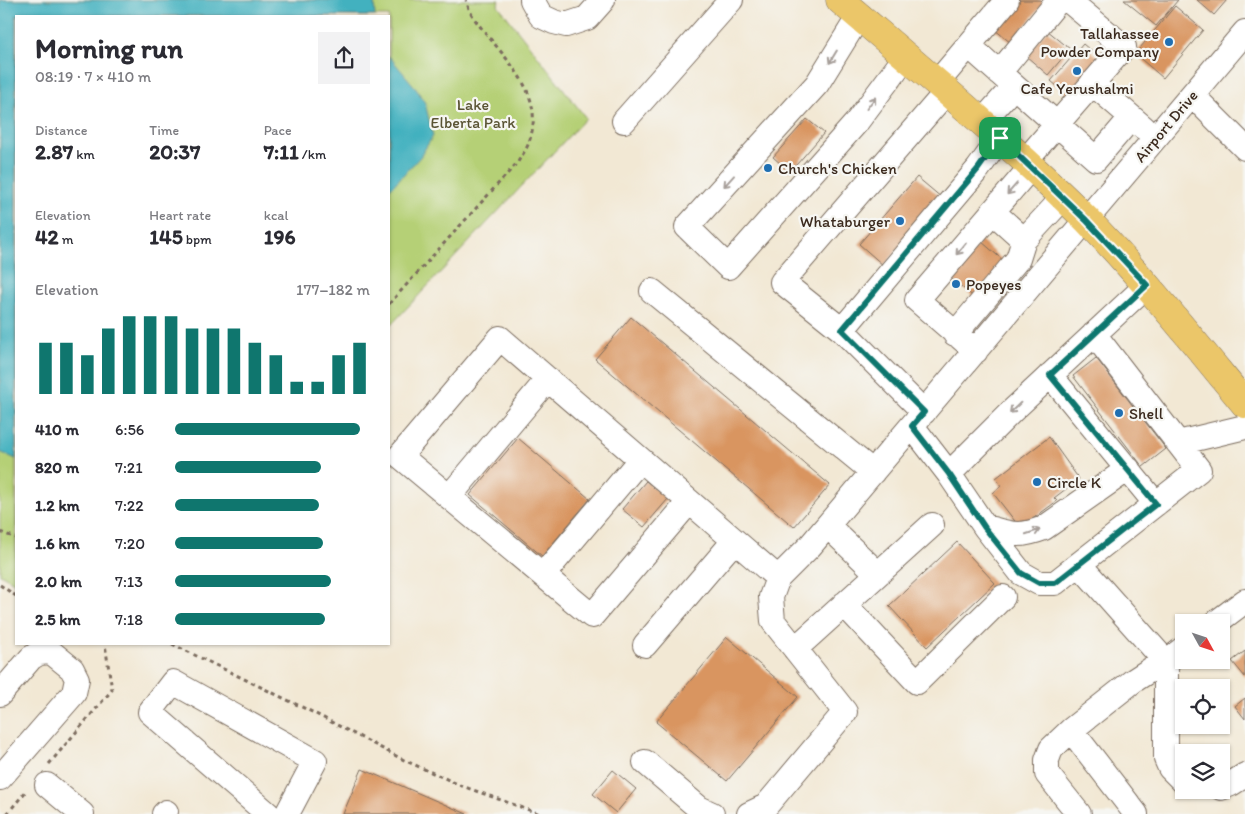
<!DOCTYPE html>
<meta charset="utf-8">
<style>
:root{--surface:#fff;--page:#f2f2f3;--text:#2b2b33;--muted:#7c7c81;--accent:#0f766e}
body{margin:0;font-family:Itim,sans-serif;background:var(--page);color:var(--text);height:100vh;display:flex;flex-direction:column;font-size:19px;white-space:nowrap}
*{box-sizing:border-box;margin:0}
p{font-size:16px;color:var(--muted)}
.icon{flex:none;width:28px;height:28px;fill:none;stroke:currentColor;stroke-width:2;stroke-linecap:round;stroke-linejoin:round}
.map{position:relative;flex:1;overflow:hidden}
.details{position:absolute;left:15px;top:15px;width:375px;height:630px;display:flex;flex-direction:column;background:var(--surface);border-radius:0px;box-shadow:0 1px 4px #0004}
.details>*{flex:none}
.needle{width:32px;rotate:130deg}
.fabs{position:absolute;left:1175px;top:614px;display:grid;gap:10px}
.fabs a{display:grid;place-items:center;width:55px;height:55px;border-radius:0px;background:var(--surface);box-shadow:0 1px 4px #0004;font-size:25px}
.pin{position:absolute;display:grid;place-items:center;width:42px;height:42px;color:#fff;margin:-21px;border-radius:10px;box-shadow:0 2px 8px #0006}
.round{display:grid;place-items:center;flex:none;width:52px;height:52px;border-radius:0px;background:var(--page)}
.summary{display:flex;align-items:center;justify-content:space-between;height:85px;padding:0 20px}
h1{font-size:28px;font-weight:700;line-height:38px}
.figures{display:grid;grid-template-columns:repeat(3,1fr);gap:8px;height:85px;padding:5px 20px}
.figures div{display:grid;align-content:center}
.figures b{font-size:21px;font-weight:700}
.figures small{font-size:14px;font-weight:400}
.figures p{font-size:14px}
.chart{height:140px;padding:10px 20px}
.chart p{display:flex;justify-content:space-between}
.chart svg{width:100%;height:90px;margin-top:5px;stroke:var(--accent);stroke-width:6}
ul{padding:0 20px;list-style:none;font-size:16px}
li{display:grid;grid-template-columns:80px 60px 1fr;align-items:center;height:38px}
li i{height:12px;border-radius:6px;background:var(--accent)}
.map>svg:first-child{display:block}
</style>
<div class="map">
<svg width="1245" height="814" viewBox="0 0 1245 814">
<rect width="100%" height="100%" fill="#f6f6f2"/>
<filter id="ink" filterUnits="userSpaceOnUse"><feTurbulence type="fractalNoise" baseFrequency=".02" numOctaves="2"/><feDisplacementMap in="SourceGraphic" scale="10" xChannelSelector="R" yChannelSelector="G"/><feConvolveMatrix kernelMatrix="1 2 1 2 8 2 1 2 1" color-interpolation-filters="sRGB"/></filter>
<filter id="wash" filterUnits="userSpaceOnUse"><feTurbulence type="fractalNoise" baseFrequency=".0096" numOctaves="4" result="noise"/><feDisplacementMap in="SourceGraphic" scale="20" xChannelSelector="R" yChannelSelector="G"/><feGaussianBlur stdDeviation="1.12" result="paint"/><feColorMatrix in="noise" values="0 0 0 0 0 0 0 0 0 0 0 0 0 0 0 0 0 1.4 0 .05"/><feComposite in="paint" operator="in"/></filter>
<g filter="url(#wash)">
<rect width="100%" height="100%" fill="#f2e8d4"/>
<path fill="#b5d076" stroke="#787d4a" d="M0,0H499L498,5L586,118L389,327V16H16V583L0,574Z"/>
<path fill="#43b1bf" stroke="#3f6e6e" d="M0,0H374L375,16H16V459L0,452Z
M389,56L415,87L425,103L433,136L420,157L389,190Z"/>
<g id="blocks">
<path fill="#d99560" d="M1018,0H1041L1044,3L1011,43L994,29Z
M1124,0H1178L1156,26Z
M1197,0H1227L1214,15Z
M1175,6L1203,30L1163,78L1135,54Z
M1047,30L1070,49L1048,75L1026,56Z
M1083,44L1103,61L1071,98L1051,81Z
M807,119L824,133L790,172L773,157Z
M917,177L942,198L884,266L859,244Z
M981,241L1005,262L975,298L951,278Z
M631,317L830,485L794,527L595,359Z
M1096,358L1166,449L1143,467L1073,376Z
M1049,437L1079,479L1054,498L1057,501L1023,526L1018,525L993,493L1001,486L996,478Z
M518,438L590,499L542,556L470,495Z
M646,481L668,499L644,527L622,509Z
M957,542L995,583L927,647L889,606Z
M727,637L798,697L727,781L656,722Z
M1245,651V677L1232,661Z
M1245,698V719L1235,706Z
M362,769L467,814H343Z
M613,770L636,789L616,813L593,794Z"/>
</g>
</g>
<g filter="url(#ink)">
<use href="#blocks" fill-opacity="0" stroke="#7b6c5e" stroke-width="1"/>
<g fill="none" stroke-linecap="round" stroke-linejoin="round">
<defs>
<path id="minor" d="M532,0L541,16L554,22L566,25L587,18L603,0
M859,16L817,84L687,227L728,267L856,123L906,56
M969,46L1096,159L1131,118
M999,73L1059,0
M937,83L1007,0
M1092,83L1144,128
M1192,95L1245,148
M624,121L731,0
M982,122L1014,86
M1025,161L1124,47L1068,0
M993,212L1024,240
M652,291L873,472
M842,330L978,169L1000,138
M955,334L1018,259L1024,240L1063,198
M976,351L917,300L1031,167
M1050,375L1156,504
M924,412L842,330L782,282L947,91
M912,426L949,474L985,527L1021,573L1039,583H1055L1199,470L1094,334
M1178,443L1245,427
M949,474L1012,411L1147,285
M449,497L548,379
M689,502L592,616L400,456L500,338L778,578
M828,526L878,574
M985,527C1011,534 1018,538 1044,528L1128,469
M1079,564L1166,662V759L1170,768L1184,782
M543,575L640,460
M844,604L917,682L1003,597
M1217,622L1245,601
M645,645L734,541
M795,649L932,525
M0,694L31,658L39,653L51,652L72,669L77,679L74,693L0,778
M1071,730L1136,814
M645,762L699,808L712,814
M47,785L82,814
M1221,788L1231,784L1245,775
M164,814L166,812
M268,814L150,712L173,682L315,761L287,814
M749,814L766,806L845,712L773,621L771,597L778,578L810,546L1245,32
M1079,814L1047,774V760L1051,749L1071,730L1133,681L1150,670L1166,662L1184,648"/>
<path id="major" d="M840,0C924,72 1009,142 1087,220C1143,278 1194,342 1245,404"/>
</defs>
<use href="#minor" stroke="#7b6c5e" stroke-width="26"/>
<use href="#major" stroke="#7b6c5e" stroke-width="29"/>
<path stroke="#7b6c5e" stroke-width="3" stroke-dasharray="4 4" stroke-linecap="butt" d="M389,304L518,162C521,156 527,149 529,142C545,98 513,67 488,36C478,24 470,15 466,0
M0,532L16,538
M0,585L16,596
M172,644L314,713L404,760L462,786L540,814
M49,764L112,690L105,644
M7,814L27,790"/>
<use href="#minor" stroke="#fff" stroke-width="24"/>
<use href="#major" stroke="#ebc669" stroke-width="28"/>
</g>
<defs><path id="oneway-shaft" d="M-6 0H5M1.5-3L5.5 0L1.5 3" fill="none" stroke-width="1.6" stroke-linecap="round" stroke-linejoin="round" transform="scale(1.25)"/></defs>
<g stroke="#a79f9a">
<use href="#oneway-shaft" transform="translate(833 57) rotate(121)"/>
<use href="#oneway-shaft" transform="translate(871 103) rotate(-53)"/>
<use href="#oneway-shaft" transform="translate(729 181) rotate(132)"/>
<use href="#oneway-shaft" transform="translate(1012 189) rotate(131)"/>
<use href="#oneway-shaft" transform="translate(961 249) rotate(130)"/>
<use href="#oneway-shaft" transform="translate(1015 408) rotate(136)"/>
<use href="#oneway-shaft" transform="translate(1033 532) rotate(-18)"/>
</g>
</g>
<g fill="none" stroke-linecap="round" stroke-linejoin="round" filter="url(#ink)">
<defs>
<path id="route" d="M1000,138L1086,220L1147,285L1050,375L1156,504L1055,583H1039L1021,573L985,528L949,474L912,426L924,412L842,330L978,169Z"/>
</defs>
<use href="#route" stroke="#fff" stroke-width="10"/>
<use href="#route" stroke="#0f766e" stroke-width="6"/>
</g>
<g fill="#1f6fb2" stroke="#f6f6f2" stroke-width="2">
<circle cx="1169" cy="42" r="5"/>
<circle cx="1077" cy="71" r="5"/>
<circle cx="768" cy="168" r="5"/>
<circle cx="900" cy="221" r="5"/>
<circle cx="956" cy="284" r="5"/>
<circle cx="1119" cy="413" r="5"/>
<circle cx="1037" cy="482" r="5"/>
</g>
<g text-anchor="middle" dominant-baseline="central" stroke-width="4.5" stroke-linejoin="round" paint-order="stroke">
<g font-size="16" fill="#3b2a1e" stroke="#f6f6f2" text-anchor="start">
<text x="1159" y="33" text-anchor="end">Tallahassee<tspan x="1159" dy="18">Powder Company</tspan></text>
<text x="1077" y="88" text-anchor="middle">Cafe Yerushalmi</text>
<text x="778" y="168">Church's Chicken</text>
<text x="890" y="221" text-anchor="end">Whataburger</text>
<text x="966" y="284">Popeyes</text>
<text x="1129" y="413">Shell</text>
<text x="1047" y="482">Circle K</text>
</g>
<g font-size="16" fill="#5a5434" stroke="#f6f6f2">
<text x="473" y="104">Lake<tspan x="473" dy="18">Elberta Park</tspan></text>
</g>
<g font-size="16" fill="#3b2a1e" stroke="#f6f6f2">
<text transform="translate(1166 126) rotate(-50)">Airport Drive</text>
</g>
</g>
</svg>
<div class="fabs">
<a><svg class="needle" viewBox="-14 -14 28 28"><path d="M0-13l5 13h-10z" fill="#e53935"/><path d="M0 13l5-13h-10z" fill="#7c7c81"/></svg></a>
<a><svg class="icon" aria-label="locate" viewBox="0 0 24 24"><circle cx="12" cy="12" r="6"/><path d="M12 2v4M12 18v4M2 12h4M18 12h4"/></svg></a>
<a><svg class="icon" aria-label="layers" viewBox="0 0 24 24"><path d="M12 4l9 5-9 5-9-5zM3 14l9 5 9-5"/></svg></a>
</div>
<div class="pin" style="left:1000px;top:138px;background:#1e9e55"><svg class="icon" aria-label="arrive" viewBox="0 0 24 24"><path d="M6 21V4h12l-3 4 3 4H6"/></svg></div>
<section class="details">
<div class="summary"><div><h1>Morning run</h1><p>08:19 · 7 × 410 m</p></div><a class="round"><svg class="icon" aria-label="share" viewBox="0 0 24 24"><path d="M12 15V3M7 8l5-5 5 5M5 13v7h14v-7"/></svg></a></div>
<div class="figures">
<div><p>Distance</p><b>2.87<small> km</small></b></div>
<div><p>Time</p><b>20:37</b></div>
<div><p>Pace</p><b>7:11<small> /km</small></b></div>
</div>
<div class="figures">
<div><p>Elevation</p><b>42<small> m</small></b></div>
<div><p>Heart rate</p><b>145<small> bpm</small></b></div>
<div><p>kcal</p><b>196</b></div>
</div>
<div class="chart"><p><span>Elevation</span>177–182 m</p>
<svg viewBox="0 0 160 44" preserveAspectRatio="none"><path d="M5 44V19M15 44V19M25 44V25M35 44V12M45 44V6M55 44V6M65 44V6M75 44V12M85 44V12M95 44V12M105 44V19M115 44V25M125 44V38M135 44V38M145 44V25M155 44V19"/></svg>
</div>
<ul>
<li><b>410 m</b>6:56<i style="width:95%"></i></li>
<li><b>820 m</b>7:21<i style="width:75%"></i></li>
<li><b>1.2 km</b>7:22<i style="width:74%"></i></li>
<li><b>1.6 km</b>7:20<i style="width:76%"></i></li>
<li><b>2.0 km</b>7:13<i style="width:80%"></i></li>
<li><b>2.5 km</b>7:18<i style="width:77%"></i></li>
</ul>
</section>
</div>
